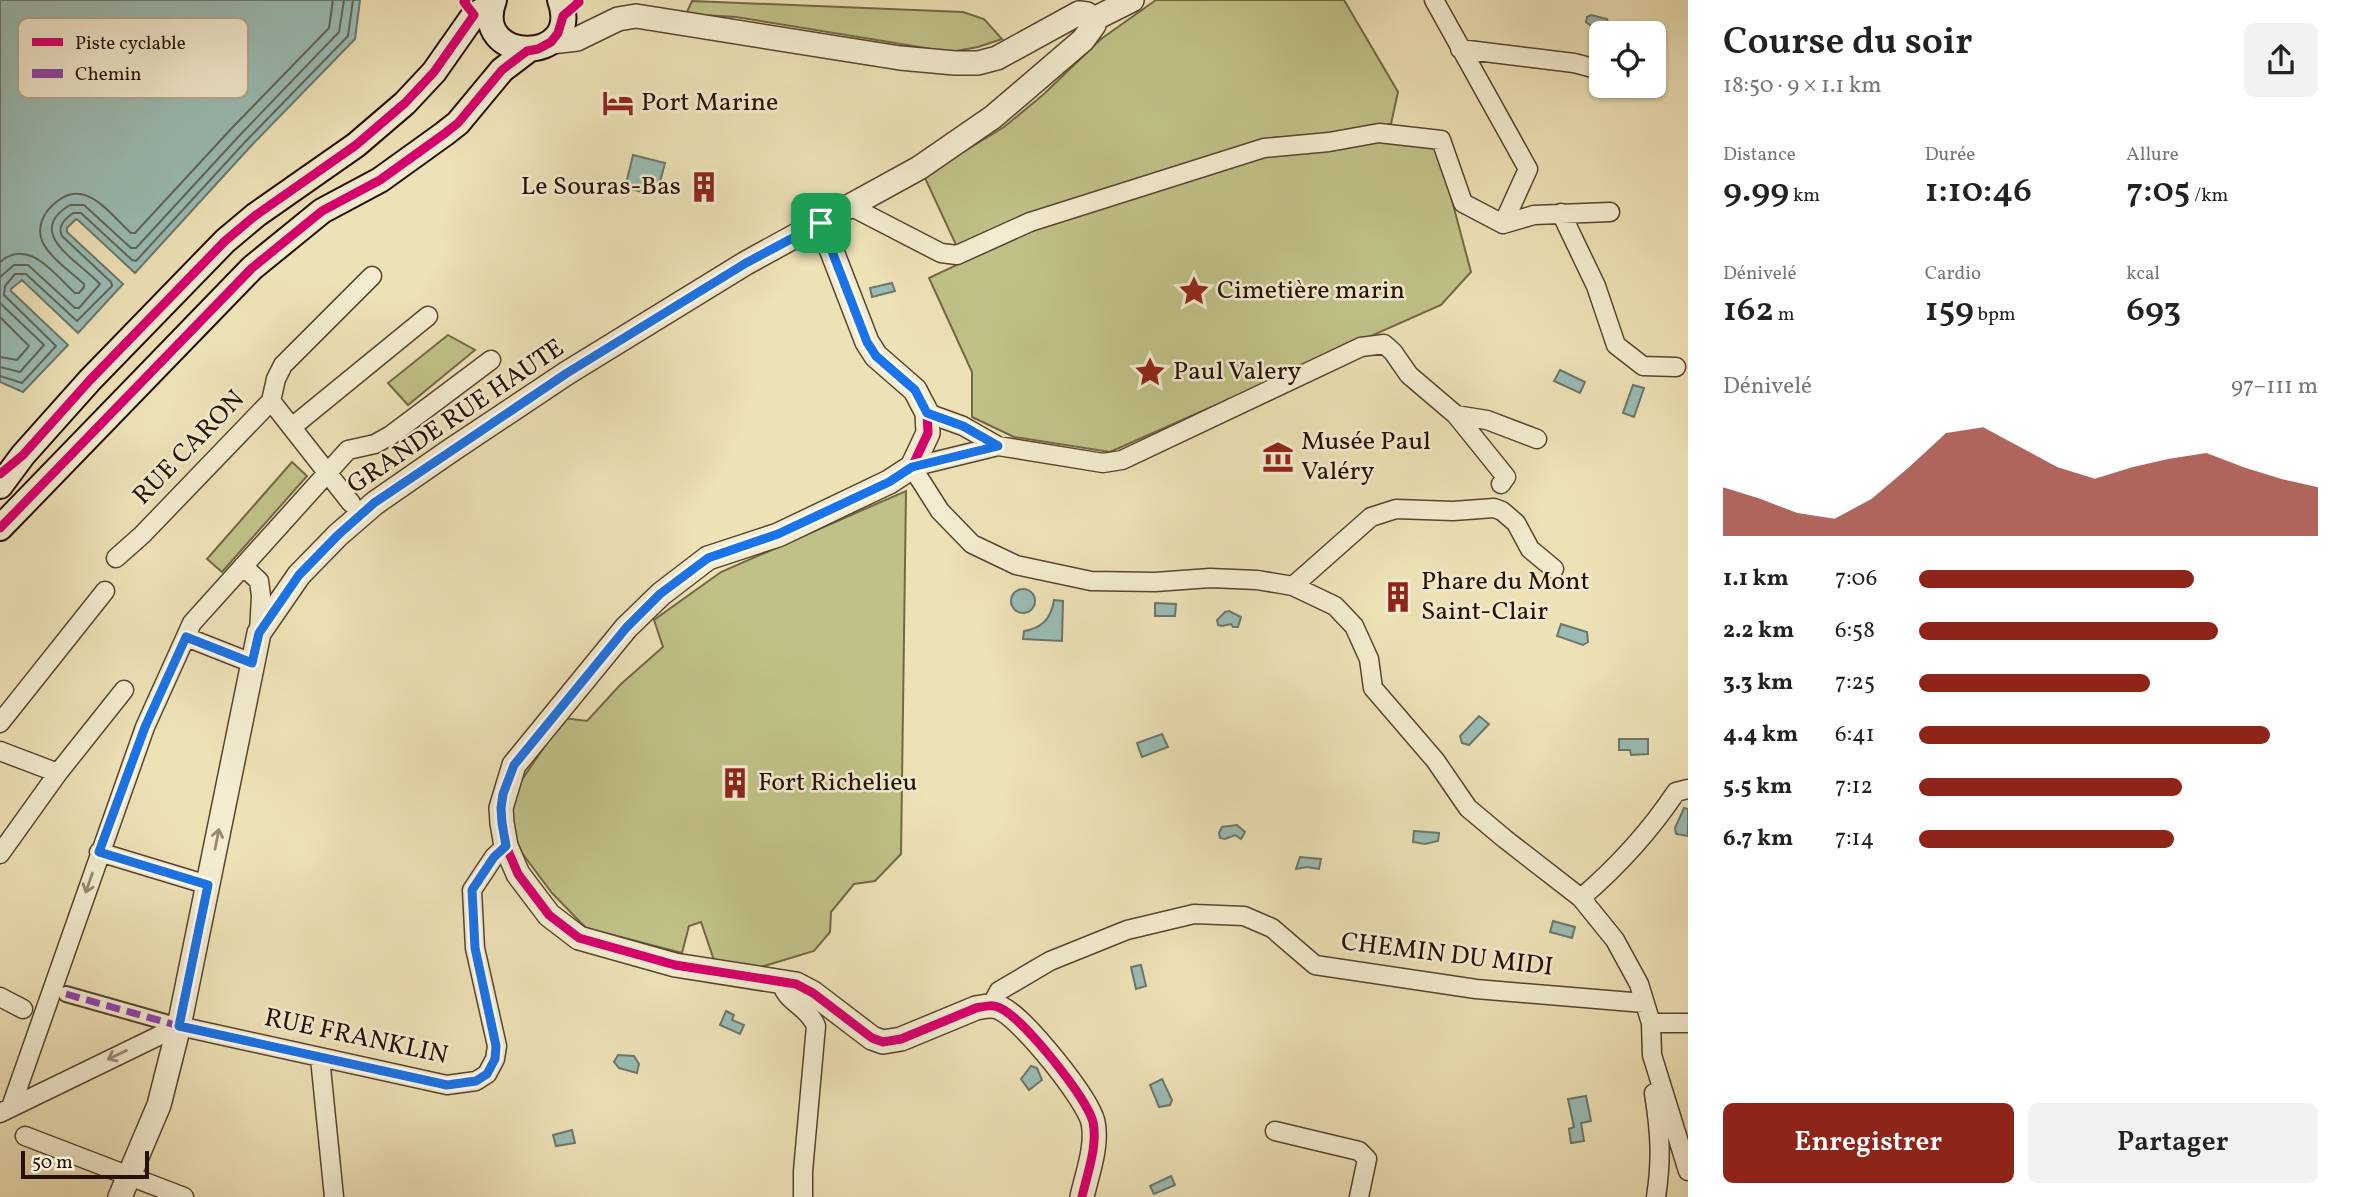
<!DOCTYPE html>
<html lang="fr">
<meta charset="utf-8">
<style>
:root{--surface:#fff;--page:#f2f2f2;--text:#222;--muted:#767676;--accent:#8f2418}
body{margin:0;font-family:Vollkorn,serif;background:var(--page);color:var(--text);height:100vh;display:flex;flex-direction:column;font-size:26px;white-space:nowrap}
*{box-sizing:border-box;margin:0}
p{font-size:23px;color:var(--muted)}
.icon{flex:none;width:38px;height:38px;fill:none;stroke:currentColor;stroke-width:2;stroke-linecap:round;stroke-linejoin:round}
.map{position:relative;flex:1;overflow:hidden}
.panel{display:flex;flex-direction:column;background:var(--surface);width:665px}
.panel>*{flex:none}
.buttons{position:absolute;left:1589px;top:21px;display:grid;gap:14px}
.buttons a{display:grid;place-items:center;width:77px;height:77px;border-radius:10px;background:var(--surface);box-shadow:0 2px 5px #0004;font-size:35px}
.scale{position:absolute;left:21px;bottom:18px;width:128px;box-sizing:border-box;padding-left:7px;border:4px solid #261001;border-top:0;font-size:19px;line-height:24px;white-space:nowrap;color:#261001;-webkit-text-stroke:5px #f3ecd0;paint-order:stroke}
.pin{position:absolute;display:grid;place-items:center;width:60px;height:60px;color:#fff;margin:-30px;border-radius:14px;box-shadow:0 4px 10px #0006}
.round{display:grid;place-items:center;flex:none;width:74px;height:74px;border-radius:10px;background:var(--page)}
.headline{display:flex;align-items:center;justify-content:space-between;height:119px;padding:0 35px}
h1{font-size:38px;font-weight:600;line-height:52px}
.stats{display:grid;grid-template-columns:repeat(3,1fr);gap:10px;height:119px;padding:7px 35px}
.stats div{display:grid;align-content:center}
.stats b{font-size:35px;font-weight:600}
.stats small{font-size:19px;font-weight:400}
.stats p{font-size:19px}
.chart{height:196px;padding:14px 35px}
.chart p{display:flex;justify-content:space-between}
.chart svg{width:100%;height:126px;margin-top:7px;fill:var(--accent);opacity:.7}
.primary-button{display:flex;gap:14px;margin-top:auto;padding:14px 35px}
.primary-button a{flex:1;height:80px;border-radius:10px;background:var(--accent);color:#fff;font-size:28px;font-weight:600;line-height:80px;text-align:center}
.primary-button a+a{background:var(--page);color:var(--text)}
ul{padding:0 35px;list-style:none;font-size:23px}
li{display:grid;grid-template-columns:112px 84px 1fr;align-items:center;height:52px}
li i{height:18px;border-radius:9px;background:var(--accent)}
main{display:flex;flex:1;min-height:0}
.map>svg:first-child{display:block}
</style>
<main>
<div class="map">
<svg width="1688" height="1197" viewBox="0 0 1688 1197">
<rect width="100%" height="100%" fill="#ede1b6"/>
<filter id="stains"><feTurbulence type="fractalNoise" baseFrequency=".00286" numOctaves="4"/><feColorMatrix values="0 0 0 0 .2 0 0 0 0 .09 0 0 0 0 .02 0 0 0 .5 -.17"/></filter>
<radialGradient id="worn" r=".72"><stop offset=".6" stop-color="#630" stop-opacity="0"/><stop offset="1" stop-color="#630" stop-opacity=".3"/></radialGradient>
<path fill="#c0c188" stroke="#736844" stroke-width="2" d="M1156,0H1344L1398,92L1391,124L1325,134L1270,138L1026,215L957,247L924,176L1004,127L1044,94L1101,39Z
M692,1L963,12L984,19L1002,39L978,47L950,52L736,17L686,14Z
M1383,139L1437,144L1471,272L1441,305L1110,452L1014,437L972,417V372L929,278L1033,229L1261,157Z
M448,335L475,350L408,405L388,383Z
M292,462L307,476L222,572L207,559Z
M906,491L901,854L875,881L854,884L831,912L830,932L814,951L754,969L715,963L701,922L689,926L682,953L586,928L552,893L522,853L509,823L517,787L564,718L587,721L621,684L663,647L654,620L721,572Z"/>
<path fill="#9abcb4" stroke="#6c776c" stroke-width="2" d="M0,0H360L355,39L250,147L135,273L78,220L76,219L67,228V232L123,284L78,333L22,280L11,289V291L68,345L23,392L0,382Z
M1591,15L1607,19L1608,24L1600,32L1594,31V28L1586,22L1587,17Z
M633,155L665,163L660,182L646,179L643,192L625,188Z
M892,283L895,291L872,297L870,288Z
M1560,370L1585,382L1580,393L1554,381Z
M1633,385L1644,388L1634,417L1623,413Z
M1011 601a12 12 0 1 1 24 0a12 12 0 1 1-24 0Z
M1054,600L1063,601L1062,641L1023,639L1024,631C1042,628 1051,619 1054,600Z
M1155,603L1176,604L1175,616H1155Z
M1229,611L1241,617L1238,627H1233L1231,624L1222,626L1218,625L1217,620L1225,612Z
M1561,624L1587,632L1588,642L1583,645L1557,636Z
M1479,716L1489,724L1469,745L1462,743L1460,736Z
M1162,734L1168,747L1142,757L1137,743Z
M1619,739H1648V754L1631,755L1630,750H1619Z
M1684,808L1688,809V836L1676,834L1675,828Z
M1237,825L1245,832L1241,839L1235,835L1225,839L1220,838L1219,833L1222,827Z
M1414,831L1439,833L1438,841L1425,844L1413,842Z
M1300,857L1321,859L1319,869L1307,867L1296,869Z
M1553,921L1575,927L1572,938L1550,932Z
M1141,965L1146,986L1136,989L1131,967Z
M726,1011L734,1015L732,1020L744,1025L740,1034L720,1025Z
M618,1055L634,1056L639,1064L637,1073L619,1068L614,1062Z
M1031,1066L1037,1068L1042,1080L1029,1090L1021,1079Z
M1162,1079L1172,1100L1170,1105L1159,1107L1150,1085Z
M1586,1096L1591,1121L1581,1123L1584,1141L1571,1143L1569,1129L1574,1127L1568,1099Z
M572,1130L575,1143L556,1146L553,1135Z
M1171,1176L1175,1185L1154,1194L1150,1186Z"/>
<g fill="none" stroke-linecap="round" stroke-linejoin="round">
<path stroke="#60665a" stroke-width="2" d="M0,262C29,237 55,275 75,293H79L84,287V284C71,272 49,257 42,241C38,230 41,219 48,210C81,172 105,209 131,233H135L231,129L329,28L333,0
M0,277L14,265H28L75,308H79L100,284C79,261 23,233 70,205H84L131,248H136L239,136L339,32L344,0
M0,303L44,345L20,372L0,367
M0,317L29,346L17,360L0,357
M0,376L22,383L56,346L4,295L5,286L15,274H26L77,321L112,286L111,282L62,236C57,226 65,219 73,213H81L132,260L136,261L245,142L348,36L353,0"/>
<defs>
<path id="pedestrian" d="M66,994L179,1026"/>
<path id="minor" d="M1460,49L1574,63L1601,70
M852,207L941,253L957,255L1030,222L1264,148L1329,142L1379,133L1441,140L1463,203L1503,224L1528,169L1434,0
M1561,213L1596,286L1616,345L1643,366L1676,367
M1503,224L1534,215L1610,212
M271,401L351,503
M927,413L963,426L998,446L1103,463L1122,460L1361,347L1384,344L1393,352L1409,375L1456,415L1506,477L1501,484
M1456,415L1487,420L1537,439
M292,427L428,316
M998,446L912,467L940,511L972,544L1016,565L1091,581L1155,582L1210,578L1257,580L1293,586L1335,606L1354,626L1369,659L1373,688L1435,760L1468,808L1505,839L1581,898L1615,940L1639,984L1651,1023L1652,1055L1688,1171
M116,558L142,535L271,401L276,379L283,365L372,276
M243,566L259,581L261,596L259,633
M1293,586L1371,517L1396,509L1453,511L1494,508L1502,511L1516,523L1530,549L1554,569
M186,637L252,663
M0,723L105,591
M0,751L58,773
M99,852L208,885
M0,854L58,773L124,690
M1581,898C1617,867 1650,831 1676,792L1688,789
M782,983C785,1002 807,1005 816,1026L803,1171V1197
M0,997L23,1009
M991,1006L999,991L1050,961L1127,930L1194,914L1244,916L1272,928L1315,965L1476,989L1644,1003
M1651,1023H1688
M320,1058L334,1197
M1654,1093C1660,1131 1662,1159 1656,1197
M11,1107L145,727L192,623L348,450L375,444L391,435L491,360
M0,1113L179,1026L447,1085L476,1081L487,1074L495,1059L497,1046L475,948L472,890L494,857L506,846
M1275,1131L1359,1151L1367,1159L1359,1197
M25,1136L184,1197"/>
<path id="tertiary" d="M1094,19L1132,0
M551,42L577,39L618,19L636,16L900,58L955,63H978L997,58L1079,13L1087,14L1094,19
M821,223L867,342L876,356L915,390L927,413L928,433L912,467L889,482L778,535L708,558L661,594L626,628L514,765L501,808L502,823L506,846L518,874L549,915L579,938L675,965L796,984L813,993L872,1038L883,1042L901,1039L976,1008C985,1006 994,1004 1002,1009C1025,1021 1087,1098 1093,1122C1098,1146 1087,1174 1082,1197
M120,1197L159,1105L179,1026L259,633L299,575L338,535L375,503L450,451L567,373L746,263L919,168L993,117L1083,40L1094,25V19"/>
<path id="secondary" d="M494,0C470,64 584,66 560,0
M0,486L23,455L90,380L225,241L256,215L356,145L405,103L434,72L474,15L492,5
M0,528L252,268L322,211L380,180L444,134L458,123L502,70L527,51"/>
</defs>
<use href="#pedestrian" stroke="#58442e" stroke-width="18"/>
<use href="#minor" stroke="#58442e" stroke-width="21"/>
<use href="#tertiary" stroke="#58442e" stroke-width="26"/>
<use href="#secondary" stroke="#261001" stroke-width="28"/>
<use href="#pedestrian" stroke="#f3ecd0" stroke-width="14"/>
<use href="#minor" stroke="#f3ecd0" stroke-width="18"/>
<use href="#tertiary" stroke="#f3ecd0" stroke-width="23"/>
<use href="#secondary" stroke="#f3ecd0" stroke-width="24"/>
<path stroke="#8e44ad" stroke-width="7" stroke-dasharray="14 7" stroke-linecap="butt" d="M66,994L179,1026"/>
<defs>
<path id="cycleway" d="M821,223L867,342L876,356L915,390L927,413L928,433L912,467L889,482L778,535L708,558L661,594L626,628L514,765L501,808L502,823L506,846L518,874L549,915L579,938L675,965L796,984L813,993L872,1038L883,1042L901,1039L976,1008C985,1006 994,1004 1002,1009C1025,1021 1087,1098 1093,1122C1098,1146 1087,1174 1082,1197
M0,474L23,455L90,380L225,241L256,215L356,145L405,103L434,72L474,15L464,2L466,0
M0,528L252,268L322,211L380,180L444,134L458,123L502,70L527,51L538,49L551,42L558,33L563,16L579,2L578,0"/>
</defs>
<use href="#cycleway" stroke="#f3ecd0" stroke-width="13"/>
<use href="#cycleway" stroke="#d6006c" stroke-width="9"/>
</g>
<defs><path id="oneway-shaft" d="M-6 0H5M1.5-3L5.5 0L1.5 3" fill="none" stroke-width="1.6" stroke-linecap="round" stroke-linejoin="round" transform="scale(1.75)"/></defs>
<g stroke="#978973">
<use href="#oneway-shaft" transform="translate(217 839) rotate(-79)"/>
<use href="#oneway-shaft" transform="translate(89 883) rotate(109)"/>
<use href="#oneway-shaft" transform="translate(117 1055) rotate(154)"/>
</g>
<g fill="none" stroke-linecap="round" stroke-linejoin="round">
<defs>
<path id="route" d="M821,223L867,342L876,356L915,390L927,413L963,426L998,446L912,467L889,482L778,534L708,558L660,594L626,628L514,765L503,794L501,808L502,823L506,846L494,857L472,890L475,948L496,1046L495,1059L487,1074L476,1081L447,1085L179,1026L208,885L99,852L145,727L186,637L252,663L259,633L299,575L338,535L374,503L567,373L746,263Z"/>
</defs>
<use href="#route" stroke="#fff" stroke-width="14"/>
<use href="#route" stroke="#1a73e8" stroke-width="9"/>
</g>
<defs>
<symbol id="hotel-bare" viewBox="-9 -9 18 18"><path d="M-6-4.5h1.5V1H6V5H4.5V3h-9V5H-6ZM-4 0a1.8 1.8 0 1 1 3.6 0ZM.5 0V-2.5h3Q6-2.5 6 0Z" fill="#8f2418" stroke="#f3ecd0" stroke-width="2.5" paint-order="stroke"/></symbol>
<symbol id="building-bare" viewBox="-9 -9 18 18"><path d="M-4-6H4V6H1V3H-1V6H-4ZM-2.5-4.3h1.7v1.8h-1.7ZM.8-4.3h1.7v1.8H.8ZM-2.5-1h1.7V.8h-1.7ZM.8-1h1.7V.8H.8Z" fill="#8f2418" stroke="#f3ecd0" stroke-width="2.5" paint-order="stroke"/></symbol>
<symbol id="sight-bare" viewBox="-9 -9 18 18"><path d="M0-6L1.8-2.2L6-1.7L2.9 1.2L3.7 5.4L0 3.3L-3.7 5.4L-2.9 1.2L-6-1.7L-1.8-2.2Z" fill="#8f2418" stroke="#f3ecd0" stroke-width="2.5" paint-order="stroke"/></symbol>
<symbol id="museum-bare" viewBox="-9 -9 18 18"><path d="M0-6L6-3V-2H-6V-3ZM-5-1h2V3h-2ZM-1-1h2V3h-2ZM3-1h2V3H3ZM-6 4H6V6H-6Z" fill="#8f2418" stroke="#f3ecd0" stroke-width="2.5" paint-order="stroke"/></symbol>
</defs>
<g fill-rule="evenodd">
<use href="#hotel-bare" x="596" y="81" width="44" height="44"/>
<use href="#building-bare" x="682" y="165" width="44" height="44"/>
<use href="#sight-bare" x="1172" y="269" width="44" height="44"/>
<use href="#sight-bare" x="1128" y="350" width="44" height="44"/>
<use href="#museum-bare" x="1256" y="435" width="44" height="44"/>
<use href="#building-bare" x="1376" y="575" width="44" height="44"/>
<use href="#building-bare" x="713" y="761" width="44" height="44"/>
</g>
<g text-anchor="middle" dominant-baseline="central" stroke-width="5" stroke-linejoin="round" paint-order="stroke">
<g font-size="26" fill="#261001" stroke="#f3ecd0" text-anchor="start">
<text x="641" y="103">Port Marine</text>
<text x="681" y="187" text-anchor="end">Le Souras-Bas</text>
<text x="1217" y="291">Cimetière marin</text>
<text x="1173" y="372">Paul Valery</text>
<text x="1301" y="442">Musée Paul<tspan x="1301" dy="30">Valéry</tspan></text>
<text x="1421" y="582">Phare du Mont<tspan x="1421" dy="30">Saint-Clair</tspan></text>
<text x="758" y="783">Fort Richelieu</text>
</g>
<g font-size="26" fill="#261001" stroke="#f3ecd0">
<text transform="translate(456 417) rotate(-34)">GRANDE RUE HAUTE</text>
<text transform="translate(189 448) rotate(-46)">RUE CARON</text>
<text transform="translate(1447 955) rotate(7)">CHEMIN DU MIDI</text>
<text transform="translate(356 1037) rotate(12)">RUE FRANKLIN</text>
</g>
</g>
<rect x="18" y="18" width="230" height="80" rx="10" fill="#f3ecd0" stroke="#b6aa92" stroke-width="2"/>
<rect x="32" y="38" width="31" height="8" fill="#d6006c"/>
<rect x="32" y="69" width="31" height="9" fill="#8e44ad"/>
<g font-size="19" fill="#261001">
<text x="75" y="49">Piste cyclable</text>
<text x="75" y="80">Chemin</text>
</g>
<rect width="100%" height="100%" filter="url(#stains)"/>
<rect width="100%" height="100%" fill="url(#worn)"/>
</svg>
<div class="buttons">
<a><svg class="icon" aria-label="locate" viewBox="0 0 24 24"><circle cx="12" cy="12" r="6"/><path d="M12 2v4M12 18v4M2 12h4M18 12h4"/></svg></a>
</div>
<div class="scale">50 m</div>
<div class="pin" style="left:821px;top:223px;background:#1e9e55"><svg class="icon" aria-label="arrive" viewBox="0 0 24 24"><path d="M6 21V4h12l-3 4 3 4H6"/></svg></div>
</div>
<section class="panel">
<div class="headline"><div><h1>Course du soir</h1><p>18:50 · 9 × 1.1 km</p></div><a class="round"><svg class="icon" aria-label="share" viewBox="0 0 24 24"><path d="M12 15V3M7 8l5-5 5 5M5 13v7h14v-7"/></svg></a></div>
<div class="stats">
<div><p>Distance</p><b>9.99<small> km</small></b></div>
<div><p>Durée</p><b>1:10:46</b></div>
<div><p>Allure</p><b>7:05<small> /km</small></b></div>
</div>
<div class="stats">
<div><p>Dénivelé</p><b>162<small> m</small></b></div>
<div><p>Cardio</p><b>159<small> bpm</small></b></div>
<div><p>kcal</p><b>693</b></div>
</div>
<div class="chart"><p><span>Dénivelé</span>97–111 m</p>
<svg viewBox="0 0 160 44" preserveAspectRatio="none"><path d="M0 44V27L10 31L20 36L30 38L40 31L50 20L60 8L70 6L80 13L90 20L100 24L110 20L120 17L130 15L140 20L150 24L160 27V44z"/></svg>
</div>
<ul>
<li><b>1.1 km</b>7:06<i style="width:69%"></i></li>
<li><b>2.2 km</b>6:58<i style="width:75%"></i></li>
<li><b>3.3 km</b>7:25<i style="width:58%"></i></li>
<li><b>4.4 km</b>6:41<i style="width:88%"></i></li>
<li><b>5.5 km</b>7:12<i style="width:66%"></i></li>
<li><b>6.7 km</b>7:14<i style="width:64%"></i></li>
</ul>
<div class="primary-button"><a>Enregistrer</a><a>Partager</a></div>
</section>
</main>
